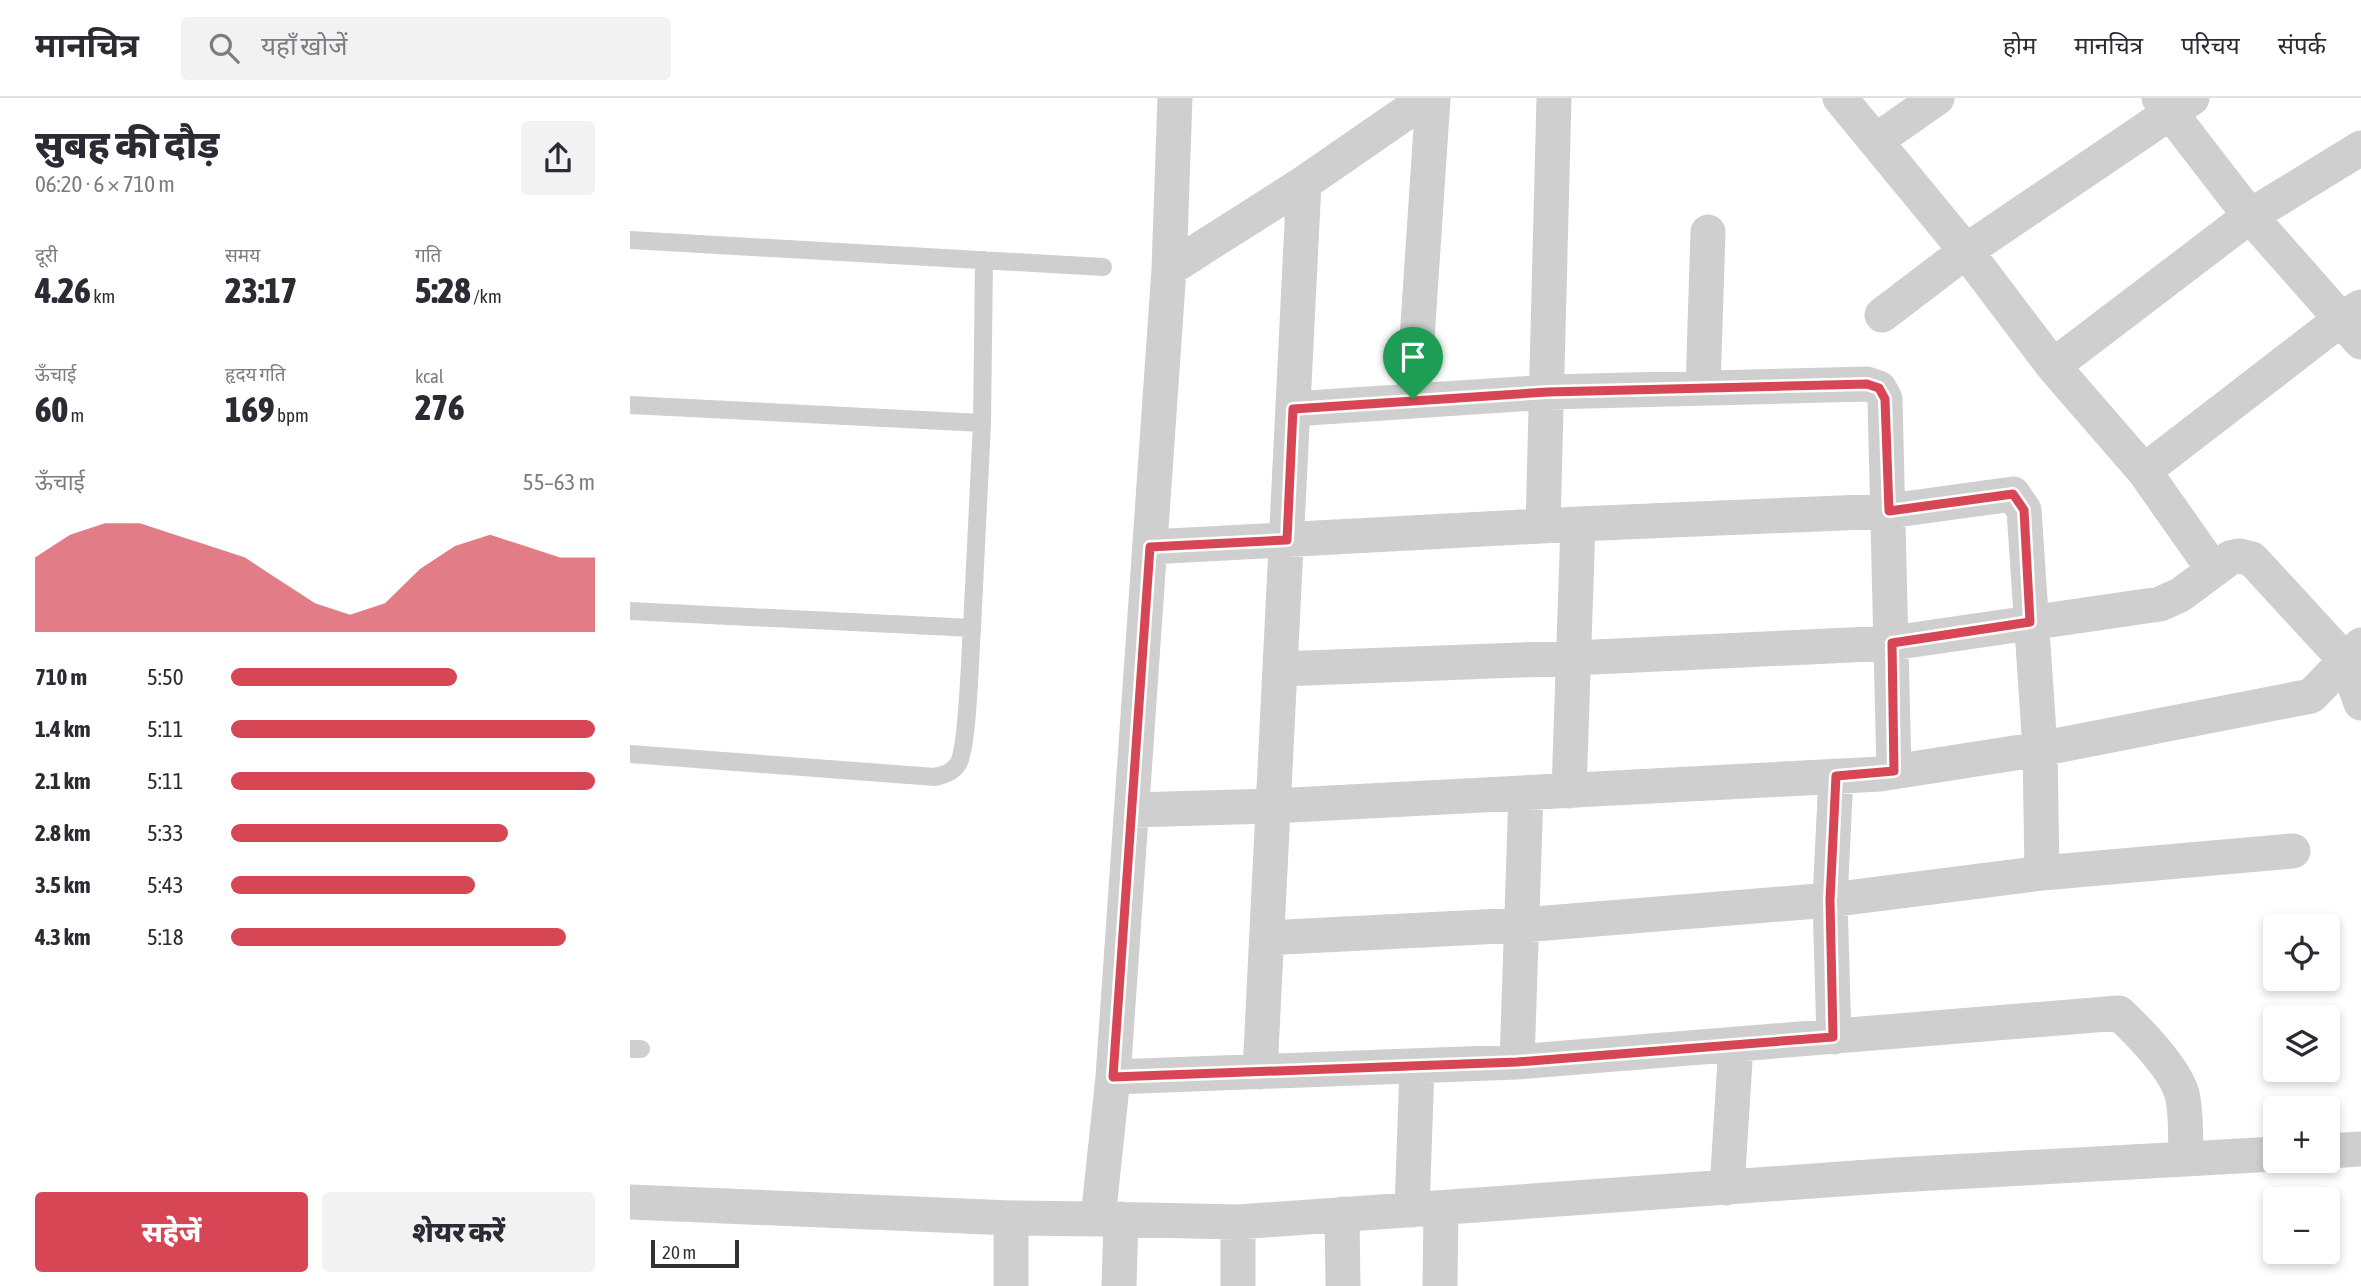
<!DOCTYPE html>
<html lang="hi">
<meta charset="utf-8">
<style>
:root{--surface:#fff;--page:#f2f2f3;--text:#2b2b33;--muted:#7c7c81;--line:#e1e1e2;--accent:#d64654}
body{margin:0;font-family:"Asap Condensed","Noto Sans Devanagari",sans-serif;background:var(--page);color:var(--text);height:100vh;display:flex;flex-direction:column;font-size:26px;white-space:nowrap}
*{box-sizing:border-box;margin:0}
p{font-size:23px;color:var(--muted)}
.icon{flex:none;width:38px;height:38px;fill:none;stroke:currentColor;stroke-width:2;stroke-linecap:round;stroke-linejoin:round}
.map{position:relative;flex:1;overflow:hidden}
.panel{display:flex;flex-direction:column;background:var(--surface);width:630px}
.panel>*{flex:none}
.fabs{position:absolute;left:1633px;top:816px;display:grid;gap:14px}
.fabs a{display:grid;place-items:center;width:77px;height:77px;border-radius:7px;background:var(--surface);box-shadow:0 4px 10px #0003;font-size:35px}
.scale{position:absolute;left:21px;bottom:18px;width:88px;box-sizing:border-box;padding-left:7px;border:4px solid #323232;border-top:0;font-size:19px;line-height:24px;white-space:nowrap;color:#323232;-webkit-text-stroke:5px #fff;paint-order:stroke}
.pin{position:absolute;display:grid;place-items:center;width:60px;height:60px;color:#fff;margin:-72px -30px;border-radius:50% 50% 50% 0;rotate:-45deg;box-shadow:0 0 7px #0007}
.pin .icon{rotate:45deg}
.round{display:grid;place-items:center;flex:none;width:74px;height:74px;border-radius:7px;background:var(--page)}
.overview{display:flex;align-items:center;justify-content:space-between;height:119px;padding:0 35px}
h1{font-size:38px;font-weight:800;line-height:52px}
.figures{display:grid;grid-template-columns:repeat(3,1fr);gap:10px;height:119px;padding:7px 35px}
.figures div{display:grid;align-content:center}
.figures b{font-size:35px;font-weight:800}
.figures small{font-size:19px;font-weight:400}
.figures p{font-size:19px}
.chart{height:196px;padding:14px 35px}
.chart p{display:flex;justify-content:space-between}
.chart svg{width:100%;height:126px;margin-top:7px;fill:var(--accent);opacity:.7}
.button{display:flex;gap:14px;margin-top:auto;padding:14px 35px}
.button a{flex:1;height:80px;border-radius:7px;background:var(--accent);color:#fff;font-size:28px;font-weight:800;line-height:80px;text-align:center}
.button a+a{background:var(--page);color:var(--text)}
ul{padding:0 35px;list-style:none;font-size:23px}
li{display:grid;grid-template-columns:112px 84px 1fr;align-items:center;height:52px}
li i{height:18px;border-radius:9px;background:var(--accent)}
header{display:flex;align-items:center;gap:42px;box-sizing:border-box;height:98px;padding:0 35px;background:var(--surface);border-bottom:2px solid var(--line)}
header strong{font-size:33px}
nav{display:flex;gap:38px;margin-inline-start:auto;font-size:24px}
.search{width:490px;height:63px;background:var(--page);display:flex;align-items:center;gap:18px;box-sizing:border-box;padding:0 24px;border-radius:7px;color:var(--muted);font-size:26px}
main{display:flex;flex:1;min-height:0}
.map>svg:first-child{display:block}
</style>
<header>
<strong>मानचित्र</strong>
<div class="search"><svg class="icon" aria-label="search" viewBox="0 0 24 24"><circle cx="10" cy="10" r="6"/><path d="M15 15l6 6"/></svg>यहाँ खोजें</div>
<nav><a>होम</a><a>मानचित्र</a><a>परिचय</a><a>संपर्क</a></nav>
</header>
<main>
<section class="panel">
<div class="overview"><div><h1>सुबह की दौड़</h1><p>06:20 · 6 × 710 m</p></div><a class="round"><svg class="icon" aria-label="share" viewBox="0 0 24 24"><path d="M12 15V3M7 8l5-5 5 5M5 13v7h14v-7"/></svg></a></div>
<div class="figures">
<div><p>दूरी</p><b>4.26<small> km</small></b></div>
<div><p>समय</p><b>23:17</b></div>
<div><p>गति</p><b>5:28<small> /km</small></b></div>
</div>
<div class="figures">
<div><p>ऊँचाई</p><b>60<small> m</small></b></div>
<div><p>हृदय गति</p><b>169<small> bpm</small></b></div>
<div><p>kcal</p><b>276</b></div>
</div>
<div class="chart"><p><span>ऊँचाई</span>55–63 m</p>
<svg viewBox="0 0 160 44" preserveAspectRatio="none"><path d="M0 44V18L10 10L20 6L30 6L40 10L50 14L60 18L70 26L80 34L90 38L100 34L110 22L120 14L130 10L140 14L150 18L160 18V44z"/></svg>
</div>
<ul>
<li><b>710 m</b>5:50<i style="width:62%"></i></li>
<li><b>1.4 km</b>5:11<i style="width:100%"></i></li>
<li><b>2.1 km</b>5:11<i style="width:100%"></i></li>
<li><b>2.8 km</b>5:33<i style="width:76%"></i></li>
<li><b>3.5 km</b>5:43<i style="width:67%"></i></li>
<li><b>4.3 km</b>5:18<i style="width:92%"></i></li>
</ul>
<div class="button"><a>सहेजें</a><a>शेयर करें</a></div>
</section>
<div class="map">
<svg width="1731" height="1188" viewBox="0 0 1731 1188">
<rect width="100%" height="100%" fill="#fff"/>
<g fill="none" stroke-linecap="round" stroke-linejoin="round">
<path stroke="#cfcfcf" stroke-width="18" d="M0,142L473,169
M0,307L352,325L342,530L0,513
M352,325L354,162
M0,656L305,679C315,676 322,675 328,666C338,651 340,554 342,530
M0,951H11"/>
<path stroke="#cfcfcf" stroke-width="35" d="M1210,0L1336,153L1423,268L1514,373L1710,222L1731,209
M1529,0L1620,118L1731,244
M1247,42L1307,0
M539,171L674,85L797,0
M1252,217L1336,153L1562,0
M1423,268L1620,118L1731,50
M1073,290L1078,134
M783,301L803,0
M663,311L918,294L1237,286L1249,290L1255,301L1264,673
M1514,373L1583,471
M948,426L1259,413L1383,396L1394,412L1410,651L1412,775
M913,428L924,0
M520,449L948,426L939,693
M650,571L944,560L1262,545L1530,506L1550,497L1600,460L1610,458L1622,461L1716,563L1731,605
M502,712L643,708L1250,676L1410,651L1681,598L1731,547
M637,840L892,827L1200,802L1412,775L1663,753
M1204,939L1200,802L1206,678
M887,964L896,695
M630,974L674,85
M483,979L887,964L1489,915C1509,934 1544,969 1552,996C1557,1016 1555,1041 1556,1061
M1698,1053L1731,1051
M1097,1090L1106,947
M0,1104L381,1120L468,1121L483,979L539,171L545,0
M782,1112L787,968
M712,1116L713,1188
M468,1121L608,1124L1266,1077L1645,1056
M381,1188V1120
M489,1188L491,1121
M608,1188V1124
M810,1188L811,1111"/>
</g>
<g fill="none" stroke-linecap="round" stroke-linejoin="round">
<defs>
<path id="route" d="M1237,286L1249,290L1255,301L1259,413L1383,396L1394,412L1400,524L1262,545L1264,673L1206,678L1200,802L1203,939L887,964L483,979L520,449L657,442L663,311L918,294Z"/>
</defs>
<use href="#route" stroke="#fff" stroke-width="14"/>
<use href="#route" stroke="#d64654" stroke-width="9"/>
</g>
</svg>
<div class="fabs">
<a><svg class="icon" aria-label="locate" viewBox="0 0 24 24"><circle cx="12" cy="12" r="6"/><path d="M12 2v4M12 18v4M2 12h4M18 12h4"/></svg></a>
<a><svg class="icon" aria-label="layers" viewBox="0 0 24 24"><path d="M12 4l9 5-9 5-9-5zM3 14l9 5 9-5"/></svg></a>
<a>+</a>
<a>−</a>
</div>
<div class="scale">20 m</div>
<div class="pin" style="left:783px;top:301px;background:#1e9e55"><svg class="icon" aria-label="arrive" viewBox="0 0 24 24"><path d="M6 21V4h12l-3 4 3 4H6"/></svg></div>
</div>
</main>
